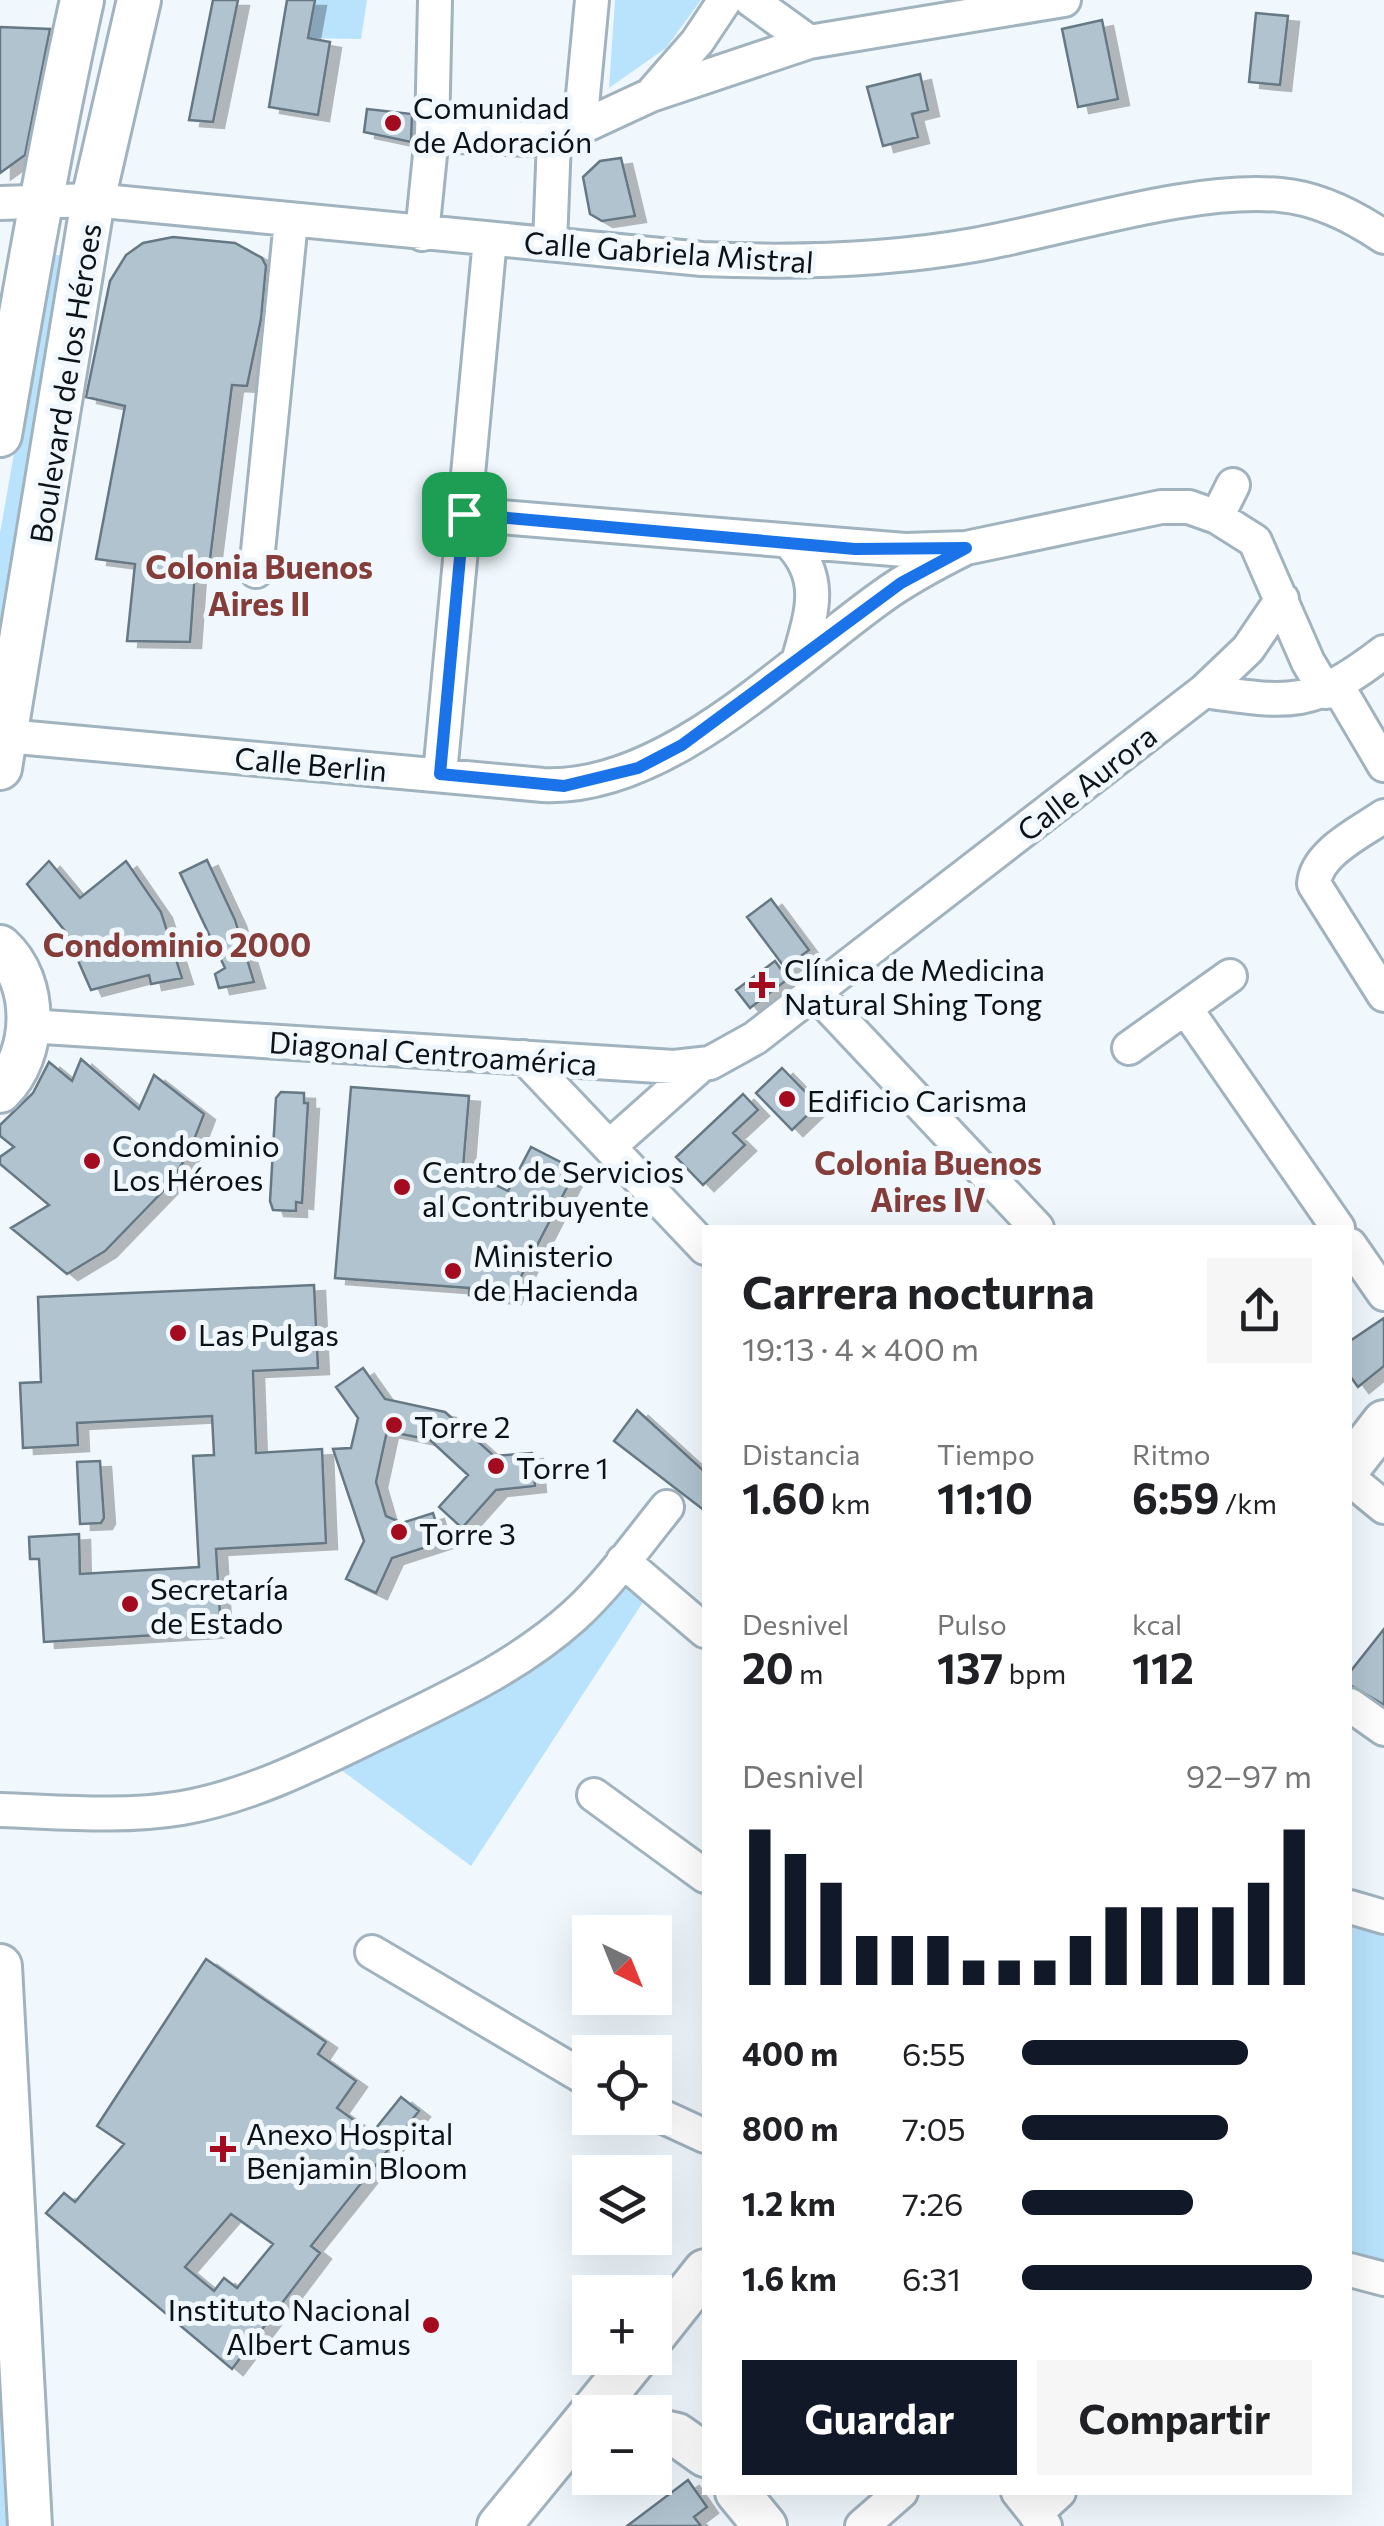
<!DOCTYPE html>
<html lang="es">
<meta charset="utf-8">
<style>
:root{--surface:#fff;--page:#f6f6f6;--text:#202124;--muted:#757577;--accent:#111827}
body{margin:0;font-family:Commissioner,sans-serif;background:var(--page);color:var(--text);height:100vh;display:flex;flex-direction:column;font-size:38px;white-space:nowrap}
*{box-sizing:border-box;margin:0}
p{font-size:32px;color:var(--muted)}
.icon{flex:none;width:55px;height:55px;fill:none;stroke:currentColor;stroke-width:2;stroke-linecap:round;stroke-linejoin:round}
.map{position:relative;flex:1;overflow:hidden}
.side{position:absolute;left:702px;top:1225px;width:650px;height:1270px;display:flex;flex-direction:column;background:var(--surface);border-radius:0px;box-shadow:0 10px 40px #0002}
.side>*{flex:none}
.needle{width:65px;rotate:137deg}
.buttons{position:absolute;left:572px;top:1915px;display:grid;gap:20px}
.buttons a{display:grid;place-items:center;width:100px;height:100px;border-radius:0px;background:var(--surface);box-shadow:0 10px 40px #0002;font-size:50px}
.pin{position:absolute;display:grid;place-items:center;width:85px;height:85px;color:#fff;margin:-42px;border-radius:20px;box-shadow:0 5px 15px #0006}
.round{display:grid;place-items:center;flex:none;width:105px;height:105px;border-radius:0px;background:var(--page)}
.overview{display:flex;align-items:center;justify-content:space-between;height:170px;padding:0 40px}
h1{font-size:45px;font-weight:700;line-height:75px}
.figures{display:grid;grid-template-columns:repeat(3,1fr);gap:15px;height:170px;padding:10px 40px}
.figures div{display:grid;align-content:center}
.figures b{font-size:42px;font-weight:700}
.figures small{font-size:28px;font-weight:400}
.figures p{font-size:28px}
.chart{height:280px;padding:20px 40px}
.chart p{display:flex;justify-content:space-between}
.chart svg{width:100%;height:180px;margin-top:10px;stroke:var(--accent);stroke-width:6}
.cta{display:flex;gap:20px;margin-top:auto;padding:20px 40px}
.cta a{flex:1;height:115px;border-radius:0px;background:var(--accent);color:#fff;font-size:40px;font-weight:700;line-height:115px;text-align:center}
.cta a+a{background:var(--page);color:var(--text)}
ul{padding:0 40px;list-style:none;font-size:32px}
li{display:grid;grid-template-columns:160px 120px 1fr;align-items:center;height:75px}
li i{height:25px;border-radius:12px;background:var(--accent)}
.map>svg:first-child{display:block}
</style>
<div class="map">
<svg width="1384" height="2526" viewBox="0 0 1384 2526">
<defs>
<filter id="shadow"><feDropShadow dx="11" dy="6" stdDeviation="0" flood-color="#0004"/></filter>
</defs>
<rect width="100%" height="100%" fill="#f0f8fd"/>
<path fill="#b9e3fc" d="M315,0H367L361,39L306,38Z
M615,0H701L666,48L609,88Z
M49,254L73,257L0,649V533Z
M622,1589L634,1590L645,1599L471,1866L340,1769L453,1712Z
M1350,1921L1384,1935V2275L1350,2267Z
M0,2264L12,2526H0Z"/>
<path fill="#b0c3cf" stroke="#667883" stroke-width="2.5" fill-rule="evenodd" filter="url(#shadow)" d="M213,0H238L213,122L189,120Z
M287,0H315L308,38L330,42L318,115L269,107Z
M1256,13L1288,16L1280,85L1249,82Z
M1102,20L1118,99L1078,107L1062,29Z
M0,27L50,29L25,155L0,173Z
M920,74L928,110L912,114L918,137L883,146L867,87Z
M367,109L412,114L411,142L364,132Z
M621,158L635,216L602,221L590,214L583,177L600,161Z
M173,237L235,243L262,258L266,266L261,319L247,386L232,385L208,575L195,573L190,642L127,641L135,564L96,559L125,406L86,397L110,281L126,255L143,243Z
M207,860L235,920L254,982L219,988L215,974L225,968L180,873Z
M49,861L80,898L126,861L161,912L182,978L151,984L149,975L91,990L65,931L27,884Z
M771,899L809,950L785,968L747,917Z
M775,961L788,979L750,1008L736,990Z
M81,1059L139,1109L154,1075L204,1114L189,1153L168,1186L105,1251L67,1274L11,1228L49,1205L0,1164V1157L14,1147L0,1136V1125L33,1093L49,1062L72,1081Z
M782,1068L818,1105L792,1130L756,1093Z
M351,1087L469,1096L463,1168L508,1191L531,1147L576,1170L510,1298L469,1295V1288L335,1278Z
M281,1092L304,1093V1103H308L302,1203L296,1202V1211L273,1210L270,1201L276,1098Z
M743,1094L758,1110L733,1133L745,1145L703,1185L676,1157Z
M314,1285L318,1368L253,1371L256,1453L322,1449L326,1543L216,1549L221,1631L44,1642L39,1559H30L29,1537L79,1534L80,1574L199,1567L193,1456L214,1455L212,1416L77,1423L78,1445L23,1448L20,1383L41,1382L38,1297Z
M1384,1318V1366L1358,1387L1350,1376V1341Z
M363,1368L385,1399L445,1412L494,1456L532,1453L535,1486L496,1490L462,1528L439,1507L468,1475L430,1440L387,1431L376,1482L386,1516L402,1523L433,1513L442,1542L392,1558L376,1593L346,1579L364,1541L333,1449L351,1448L358,1418L336,1387Z
M637,1410L705,1472V1511L614,1441Z
M100,1461L104,1518L101,1523L80,1524L77,1462Z
M1384,1629V1705L1350,1685V1672Z
M206,1959L326,2042L318,2054L356,2081L337,2108L372,2133L401,2097L419,2111L311,2246L320,2253L232,2369L46,2213L64,2193L75,2202L124,2144L97,2126ZM231,2214L273,2244L237,2288L224,2278L214,2291L185,2267Z
M688,2480L707,2507L694,2517L701,2526H627Z"/>
<g fill="none" stroke-linecap="round" stroke-linejoin="round">
<defs>
<path id="minor" d="M751,0L809,42
M654,91L697,42L725,0
M580,127L592,0
M432,135L554,140L651,95L809,42L1064,0
M0,203L93,200L702,259C794,263 883,261 974,245C1065,229 1190,187 1280,195C1317,198 1353,216 1384,237
M422,234L432,135L435,0
M550,244L554,140
M464,514L905,550L966,548L1161,507H1189L1217,517L1255,541L1308,662L1326,692
M1217,517L1233,485
M790,543C825,579 811,615 799,658
M256,571L291,221
M1338,687L1384,765
M1204,691C1292,704 1312,707 1384,652
M6,736L543,785C664,791 785,666 880,598C907,578 936,563 966,548
M440,774L490,239
M1384,816C1361,832 1316,853 1314,884L1384,995
M815,992L1037,1228
M1186,1009L1338,1228
M28,1026L674,1067L710,1063L755,1038L1204,691L1248,649L1282,599
M1129,1048L1230,976
M524,1057L705,1248
M610,1146L700,1066
M1350,1245L1384,1294
M1350,1479L1384,1507
M623,1561L705,1631
M1350,1705L1384,1729
M594,1795L705,1876
M0,1810C60,1812 122,1818 182,1808C251,1796 317,1762 379,1732C448,1698 516,1668 574,1616C609,1584 637,1544 667,1507
M1350,1907L1384,1917
M372,1952L590,2081
M655,2113L705,2136
M1350,2270L1384,2279
M1018,2492L1045,2526
M1035,2514L1059,2492
M862,2526L901,2492"/>
<path id="major" d="M0,435C25,289 50,145 82,0
M0,768L93,200L139,0
M0,947C39,982 37,1055 0,1091
M1350,1466L1384,1422
M0,1966L30,2526
M655,2334L705,2271
M592,2412L636,2358
M655,2430L677,2435L705,2455
M737,2492L765,2526
M499,2526L590,2415"/>
</defs>
<use href="#minor" stroke="#a0b3be" stroke-width="38"/>
<use href="#major" stroke="#a0b3be" stroke-width="48"/>
<use href="#minor" stroke="#fff" stroke-width="32"/>
<use href="#major" stroke="#fff" stroke-width="42"/>
</g>
<g fill="none" stroke-linecap="round" stroke-linejoin="round">
<defs>
<path id="route" d="M464,514L855,549L966,548L901,583L682,745L638,768L564,786L440,774Z"/>
</defs>
<use href="#route" stroke="#fff" stroke-width="20"/>
<use href="#route" stroke="#1a73e8" stroke-width="12"/>
</g>
<g fill="#a50b1f" stroke="#f0f8fd" stroke-width="4">
<circle cx="393" cy="123" r="10"/>
<path d="M757 970h10v10h10v10h-10v10h-10v-10h-10v-10h10z"/>
<circle cx="787" cy="1099" r="10"/>
<circle cx="92" cy="1161" r="10"/>
<circle cx="402" cy="1187" r="10"/>
<circle cx="453" cy="1271" r="10"/>
<circle cx="178" cy="1333" r="10"/>
<circle cx="394" cy="1425" r="10"/>
<circle cx="496" cy="1466" r="10"/>
<circle cx="399" cy="1532" r="10"/>
<circle cx="130" cy="1604" r="10"/>
<path d="M218 2134h10v10h10v10h-10v10h-10v-10h-10v-10h10z"/>
<circle cx="431" cy="2325" r="10"/>
</g>
<g text-anchor="middle" dominant-baseline="central" stroke-width="10" stroke-linejoin="round" paint-order="stroke">
<g font-size="30" fill="#0c1317" stroke="#f0f8fd" text-anchor="start">
<text x="413" y="106">Comunidad<tspan x="413" dy="34">de Adoración</tspan></text>
<text x="784" y="968">Clínica de Medicina<tspan x="784" dy="34">Natural Shing Tong</tspan></text>
<text x="807" y="1099">Edificio Carisma</text>
<text x="112" y="1144">Condominio<tspan x="112" dy="34">Los Héroes</tspan></text>
<text x="422" y="1170">Centro de Servicios<tspan x="422" dy="34">al Contribuyente</tspan></text>
<text x="473" y="1254">Ministerio<tspan x="473" dy="34">de Hacienda</tspan></text>
<text x="198" y="1333">Las Pulgas</text>
<text x="414" y="1425">Torre 2</text>
<text x="516" y="1466">Torre 1</text>
<text x="419" y="1532">Torre 3</text>
<text x="150" y="1587">Secretaría<tspan x="150" dy="34">de Estado</tspan></text>
<text x="246" y="2132">Anexo Hospital<tspan x="246" dy="34">Benjamin Bloom</tspan></text>
<text x="411" y="2308" text-anchor="end">Instituto Nacional<tspan x="411" dy="34">Albert Camus</tspan></text>
</g>
<g font-size="30" fill="#0c1317" stroke="#f0f8fd">
<text transform="translate(669 251) rotate(4)">Calle Gabriela Mistral</text>
<text transform="translate(64 383) rotate(-81)">Boulevard de los Héroes</text>
<text transform="translate(311 763) rotate(5)">Calle Berlin</text>
<text transform="translate(1086 782) rotate(-38)">Calle Aurora</text>
<text transform="translate(433 1052) rotate(4)">Diagonal Centroamérica</text>
</g>
<g font-size="32" font-weight="bold" fill="#853d3a" stroke="#f0f8fd">
<text x="259" y="566">Colonia Buenos<tspan x="259" dy="37">Aires II</tspan></text>
<text x="177" y="944">Condominio 2000</text>
<text x="928" y="1162">Colonia Buenos<tspan x="928" dy="37">Aires IV</tspan></text>
</g>
</g>
</svg>
<div class="buttons">
<a><svg class="needle" viewBox="-14 -14 28 28"><path d="M0-13l5 13h-10z" fill="#e53935"/><path d="M0 13l5-13h-10z" fill="#757577"/></svg></a>
<a><svg class="icon" aria-label="locate" viewBox="0 0 24 24"><circle cx="12" cy="12" r="6"/><path d="M12 2v4M12 18v4M2 12h4M18 12h4"/></svg></a>
<a><svg class="icon" aria-label="layers" viewBox="0 0 24 24"><path d="M12 4l9 5-9 5-9-5zM3 14l9 5 9-5"/></svg></a>
<a>+</a>
<a>−</a>
</div>
<div class="pin" style="left:464px;top:514px;background:#1e9e55"><svg class="icon" aria-label="arrive" viewBox="0 0 24 24"><path d="M6 21V4h12l-3 4 3 4H6"/></svg></div>
<section class="side">
<div class="overview"><div><h1>Carrera nocturna</h1><p>19:13 · 4 × 400 m</p></div><a class="round"><svg class="icon" aria-label="share" viewBox="0 0 24 24"><path d="M12 15V3M7 8l5-5 5 5M5 13v7h14v-7"/></svg></a></div>
<div class="figures">
<div><p>Distancia</p><b>1.60<small> km</small></b></div>
<div><p>Tiempo</p><b>11:10</b></div>
<div><p>Ritmo</p><b>6:59<small> /km</small></b></div>
</div>
<div class="figures">
<div><p>Desnivel</p><b>20<small> m</small></b></div>
<div><p>Pulso</p><b>137<small> bpm</small></b></div>
<div><p>kcal</p><b>112</b></div>
</div>
<div class="chart"><p><span>Desnivel</span>92–97 m</p>
<svg viewBox="0 0 160 44" preserveAspectRatio="none"><path d="M5 44V6M15 44V12M25 44V19M35 44V32M45 44V32M55 44V32M65 44V38M75 44V38M85 44V38M95 44V32M105 44V25M115 44V25M125 44V25M135 44V25M145 44V19M155 44V6"/></svg>
</div>
<ul>
<li><b>400 m</b>6:55<i style="width:78%"></i></li>
<li><b>800 m</b>7:05<i style="width:71%"></i></li>
<li><b>1.2 km</b>7:26<i style="width:59%"></i></li>
<li><b>1.6 km</b>6:31<i style="width:100%"></i></li>
</ul>
<div class="cta"><a>Guardar</a><a>Compartir</a></div>
</section>
</div>
